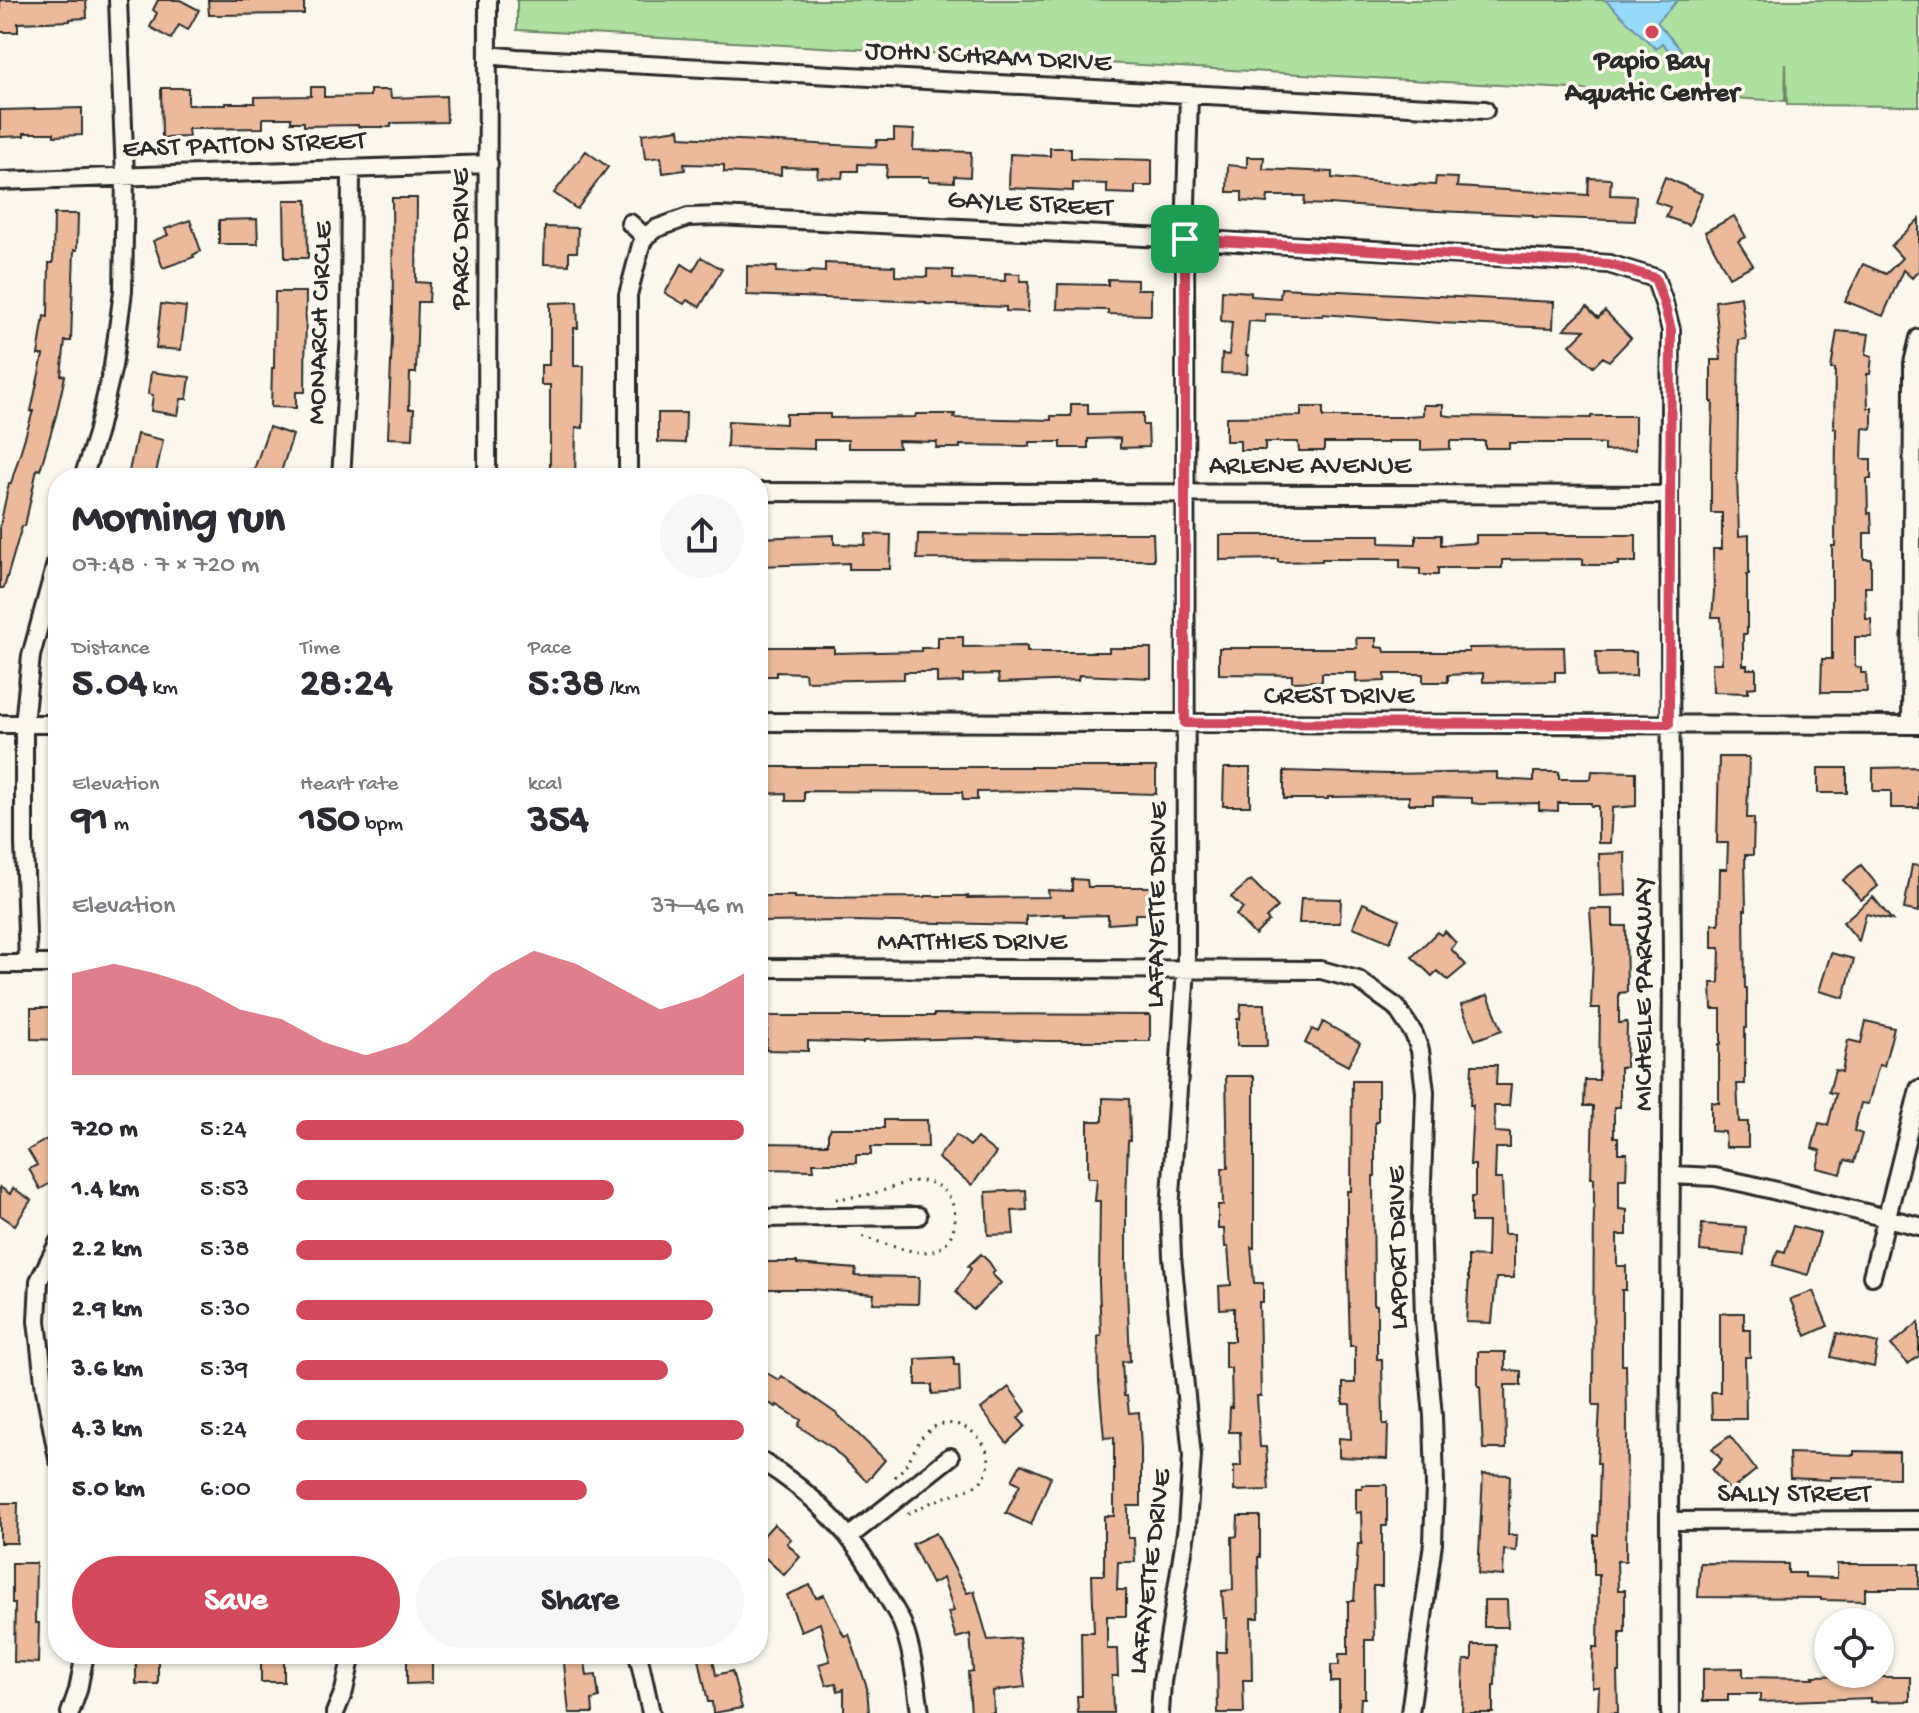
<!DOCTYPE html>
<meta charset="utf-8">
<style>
:root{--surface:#fff;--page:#f7f7f7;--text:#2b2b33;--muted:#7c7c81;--accent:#d1495b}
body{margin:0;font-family:"Gochi Hand",sans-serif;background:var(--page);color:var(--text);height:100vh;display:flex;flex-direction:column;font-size:30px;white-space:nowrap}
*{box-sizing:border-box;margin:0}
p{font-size:26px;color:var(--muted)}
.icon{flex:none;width:44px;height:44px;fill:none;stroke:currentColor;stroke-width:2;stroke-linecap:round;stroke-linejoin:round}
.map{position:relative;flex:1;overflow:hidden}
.sheet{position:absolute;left:48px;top:468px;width:720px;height:1196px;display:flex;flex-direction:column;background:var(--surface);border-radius:32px;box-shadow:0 2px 6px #0004}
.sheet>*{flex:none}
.fabs{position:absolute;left:1814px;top:1608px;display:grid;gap:16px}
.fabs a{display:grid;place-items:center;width:80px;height:80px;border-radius:50%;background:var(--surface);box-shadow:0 2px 6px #0004;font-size:40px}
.pin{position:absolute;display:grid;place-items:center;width:68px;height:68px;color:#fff;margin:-34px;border-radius:16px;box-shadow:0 4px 12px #0006}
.round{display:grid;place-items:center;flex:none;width:84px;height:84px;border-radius:42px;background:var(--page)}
.overview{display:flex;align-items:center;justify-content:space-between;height:136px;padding:0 24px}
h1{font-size:44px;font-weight:700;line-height:60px}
.metrics{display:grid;grid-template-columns:repeat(3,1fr);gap:12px;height:136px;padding:8px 24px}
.metrics div{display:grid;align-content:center}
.metrics b{font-size:40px;font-weight:700}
.metrics small{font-size:22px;font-weight:400}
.metrics p{font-size:22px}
.chart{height:224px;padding:16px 24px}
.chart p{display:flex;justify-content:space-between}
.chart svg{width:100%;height:144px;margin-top:8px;fill:var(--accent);opacity:.7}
.primary-button{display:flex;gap:16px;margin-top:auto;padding:16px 24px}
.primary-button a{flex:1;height:92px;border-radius:48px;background:var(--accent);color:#fff;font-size:32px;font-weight:700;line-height:92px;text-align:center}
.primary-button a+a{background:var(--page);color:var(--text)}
ul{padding:0 24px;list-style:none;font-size:26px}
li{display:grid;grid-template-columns:128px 96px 1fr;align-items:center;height:60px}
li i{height:20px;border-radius:10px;background:var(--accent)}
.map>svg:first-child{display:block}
</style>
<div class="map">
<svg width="1919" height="1713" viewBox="0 0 1919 1713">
<rect width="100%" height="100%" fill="#fbf7ec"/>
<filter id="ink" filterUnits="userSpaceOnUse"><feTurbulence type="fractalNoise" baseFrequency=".0125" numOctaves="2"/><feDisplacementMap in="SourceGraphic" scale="16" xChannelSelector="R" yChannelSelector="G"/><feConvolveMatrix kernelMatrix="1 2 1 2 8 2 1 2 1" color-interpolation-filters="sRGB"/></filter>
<g filter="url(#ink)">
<path fill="#aee0a0" stroke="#6c8666" stroke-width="2" d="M517,0H1919V106L1787,105L1786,64L1785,101L517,30Z"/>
<path fill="#97d9f9" stroke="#6c93a7" stroke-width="2" d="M1605,0H1678L1657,22L1681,50L1675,57L1662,43L1656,49Z"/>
<path fill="#eaba9b" stroke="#2b2b2b" stroke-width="2" d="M0,0H86L87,18L70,19V21L18,23V32H0Z
M158,0H180L199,10L188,30L179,25L171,39L150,27L157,13L153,10Z
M208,0H304V14L209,15Z
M311,87H324V97L370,96V90H390L391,98L446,96L447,122L391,123V127H358V125L304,126V122H291V118H263V128L188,129L189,137L162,138L161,88H188V105H226V103H255V97L311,96Z
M82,108V135L54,136V133H24V136L0,137V110Z
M679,129L680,137L876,147L877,140H894V129L914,130L913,150L971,152L970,177L954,176V182L929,181V177H886L887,165L858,164V171H843L842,178L817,177L818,168L781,167V175L724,172V165L684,164L685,170L663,173L661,157L645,159L642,134Z
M1050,148H1071V158L1152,160V186H1135V194L1107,193V184L1073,183V191L1009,188L1010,154L1050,156Z
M586,151L608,167L577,209L554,193Z
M1247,157H1264L1263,169L1332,172V178L1415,185V184L1435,185L1436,177L1458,178L1457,187L1588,195L1589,178L1611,179L1610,195L1636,196L1635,221L1533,217V215L1413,210L1330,204V205L1304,204L1305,196H1268L1267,203L1242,201V192H1227L1228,165L1247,167Z
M1665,177L1702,194L1689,225L1666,217L1670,207L1655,202Z
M392,198H417L416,282L430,283L429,302H418L416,373H410L409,409H414L413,439L388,438L393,311Z
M284,200H307L308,258H285Z
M54,214H78L77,250H74L71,341H65L61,375L65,376L56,416L40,470L37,469L25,526H22L4,588H0V526L9,483H11L33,411H31L43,355H38L44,316L48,317L49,263H53Z
M1734,216L1746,237L1738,241L1753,265L1729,277L1705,232Z
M257,219L258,244H219V220Z
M1919,219V270L1912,278L1903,270L1883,316L1845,301L1863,264L1886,274L1902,258L1891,246Z
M190,220L201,251L193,255L194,257L163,268L153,241L168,235L165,229Z
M545,227L578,228L577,252H569V265L544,264Z
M701,257L722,269L700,307L687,300L684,304L665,293L682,264L693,271Z
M825,263L895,266V276L927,277V269L953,270V279L1005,281V273L1020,274V281H1029L1028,312L1006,311V307L926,304V302L747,295V266L777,267L776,272L809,273V271L825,272Z
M1108,279L1137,280V289H1151V315L1108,314V310L1057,309L1058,284L1108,285Z
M1281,288L1554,302L1553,328L1440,323L1323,314V316L1265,314V322L1249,321L1246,355H1248L1247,374L1221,373L1222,354L1229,355L1232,322L1221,321L1222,290L1251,292V296L1280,298Z
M275,292H306L305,392H296V408L271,407L272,368H274Z
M1741,297L1746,339L1739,340L1737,475L1739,536L1749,535V574H1747V634H1743V665H1747V669H1756V687L1748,688V693L1713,692L1712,663H1722L1721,617H1712L1714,592L1713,549H1722V513H1711V459L1713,402H1711V360H1721L1715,301Z
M577,302L578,328H574V366H584L583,428L576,427L575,478H550V385H541V365H549V350H550V303Z
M161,304L186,307L181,350L156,348Z
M1587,307L1598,318L1605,311L1631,338L1609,361L1603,357L1593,367L1570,345L1585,330L1564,329Z
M1837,331L1869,334L1866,354L1872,356L1870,374H1867L1868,408H1872V429L1863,428L1862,459H1871V479H1867L1868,513H1871L1872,533H1864V559H1871V587H1865L1866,619H1871L1872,637H1855V667L1861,668V673H1866L1867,692H1821L1822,659H1832V546H1835L1836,428H1834L1835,369H1831Z
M151,372L190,377L187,399H181L178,415L151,411L153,395L148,394Z
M1071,404H1088V414L1143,413V425H1148L1149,447L1120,448V438L1088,439V448H1061V442H1029V446L960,445V448H936L937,442L898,441L899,448H848V440H814V449L727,447L728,421L786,424V414H830V418L915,417L916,414H955L954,418L1051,420V416H1071Z
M1423,405H1443V415L1450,416L1591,418V416H1635V450L1604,451V444L1592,443H1509V448H1485V441H1450V449L1421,450V441H1387V443H1324V451H1299L1298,442H1265V450H1240V441H1226V417L1301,416V407H1323V417H1406V416L1423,415Z
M658,413H686L685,443L658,442Z
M269,427L293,435L279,478H251Z
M137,434L163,440L155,478L128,476Z
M1109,533H1153L1154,560L917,559L918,534L1048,535Z
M866,534L891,535L890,569H849V563L758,566V538L834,535V544L865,545Z
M1220,535H1380V543L1416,544V535H1441V545L1476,543V535H1636V562H1618V565H1583V559L1502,560V568H1438V575H1420V569L1400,568V559H1322V561L1278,562V559L1220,560Z
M938,637H963V647L1027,646V652H1109V648H1151V678L1079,675L1078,680L999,683L998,674L963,675V682L937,683V672H904V679L806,681L805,673L776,672V676H758V647H834V653L921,651V648H938Z
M1356,638H1376V647L1384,648L1385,652H1469V648L1564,647L1565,672H1555V681L1483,682V673L1448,675V682H1423V674H1385V681L1356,682V673H1322V681L1292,682V675L1219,674V648H1357Z
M1596,652H1636V676L1597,677Z
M1719,757H1749L1747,818H1754L1753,855H1745L1746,910H1744L1745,988H1747V1028H1745V1084H1737L1739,1122H1748V1147H1726L1725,1132L1711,1131V1102L1719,1103V1044H1721V1009H1712L1711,983H1719L1720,948H1712V924H1719L1720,869H1727L1728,843H1717Z
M760,767H1156V794L1052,791L977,792V800H963L962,792L804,791V801H786V793L759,794Z
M1919,767V808H1891V791H1873V768Z
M1224,768H1250V806H1223Z
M1818,768H1847V793H1818Z
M1284,771L1389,774L1497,772V779L1534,781V772H1559V779H1591L1592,771L1636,772V806L1612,808L1610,843H1598V806H1591V803H1558V811L1539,810V803L1479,804L1472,803V798L1433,797V804H1409V796L1328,797V799H1284Z
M1625,853L1626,895L1600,896L1599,854Z
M1861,865L1878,886L1861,900L1843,880Z
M1912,865L1919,866V912L1904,909Z
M1072,879L1087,880L1088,887H1152L1151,914H1135V922L1108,924V915L1064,916V914L1026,916V925L851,921L758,922V896H795V898L925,897V896H968L967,898L1049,897L1048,890L1072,891Z
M1251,880L1278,907L1266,918L1269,921L1255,935L1236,915L1243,908L1231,897Z
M1873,897L1892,920L1866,914L1859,941L1843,922Z
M1301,898L1341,899L1340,923H1299Z
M1363,903L1399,919L1390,942L1353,927Z
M1590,909H1613V926H1626L1627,992L1619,993V1023L1627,1022L1626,1067H1620V1107H1614V1137H1618V1153H1627L1626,1179H1619V1209L1627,1210V1235H1617V1266H1626V1290H1622V1365H1626L1627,1420L1626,1561H1617L1618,1590H1625V1632H1620V1672H1617L1618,1713H1598L1599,1687H1592L1593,1647H1598L1599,1575H1594V1535H1598L1600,1463H1597L1600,1405H1593L1594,1178H1591L1593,1106H1584L1585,1080H1599L1600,1008H1591L1593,954Z
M1445,931L1456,943L1451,949L1466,965L1448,980L1437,971L1432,976L1412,957L1437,932L1441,935Z
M1831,953L1854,959L1844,998L1819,991Z
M1488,995L1502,1030L1475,1040L1461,1005Z
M1241,1004H1265L1267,1046H1237V1019H1240Z
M31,1008H54V1013H58V1040L31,1039Z
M934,1014L1150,1015V1041H1046L973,1038L863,1041V1043L808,1041V1051L766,1050L768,1016H934Z
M1866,1021L1894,1028L1884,1066L1879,1065L1868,1104L1861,1103L1854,1131L1862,1134L1854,1162L1845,1160L1841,1174L1817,1168L1821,1151L1812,1148L1819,1123L1828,1125L1836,1094L1829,1092L1835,1070L1842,1072L1848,1040L1861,1043Z
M1323,1022L1360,1043L1348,1066L1305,1043L1312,1029L1318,1032Z
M1472,1065H1497L1496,1085H1511L1509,1106H1494L1495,1132L1510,1133V1148H1496L1495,1179H1502L1504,1234H1514V1278H1496L1492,1323L1466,1322L1469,1278H1468V1256L1487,1257L1488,1222H1471V1197H1475V1165H1470L1473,1105H1470Z
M1226,1076H1254V1248L1251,1247L1254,1283H1263V1302H1259L1261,1396H1257L1260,1447H1266L1269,1490L1234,1491V1466H1241L1240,1432H1229L1230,1407L1232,1408L1231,1368H1225V1341H1234V1308L1220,1309L1219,1286L1231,1285L1228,1247H1225L1224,1229H1218V1205H1223L1222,1168H1228Z
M1352,1081H1378V1122H1375V1176H1373L1374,1305H1377V1359H1382L1383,1424H1388L1387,1459L1339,1457V1438L1351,1439L1350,1404H1343V1383H1355V1346H1350L1347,1235V1191H1351Z
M1103,1098L1129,1099L1130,1141H1128L1126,1201V1264L1130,1361L1122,1362L1124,1396H1127L1129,1413L1139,1412L1141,1449V1506H1128V1538H1134L1135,1562H1118L1117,1590H1126V1616H1107V1649H1117L1118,1676H1112L1113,1713H1078L1077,1696H1082L1081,1632H1094L1092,1575H1104V1516H1114V1437L1104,1438L1099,1381L1098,1336H1101L1099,1282L1100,1201H1095L1097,1178H1088V1121H1103Z
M884,1120H927L928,1147H871V1155H856V1163H813L814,1170L758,1169V1143L828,1144V1134L831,1128H884Z
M58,1133V1179L40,1189L29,1169L37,1165L28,1150Z
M956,1135L970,1146L977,1138L996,1153L972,1185L938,1158Z
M0,1187L10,1194L13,1188L31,1200L15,1225L0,1215Z
M1026,1190L1027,1210L1012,1211L1014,1234L988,1235L986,1192Z
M1702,1224L1746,1227L1744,1255L1700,1251Z
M1793,1226L1820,1233L1808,1275L1773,1265L1778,1250L1785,1252Z
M981,1254L989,1262L995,1271L992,1274L1001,1283L973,1310L956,1292L971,1269L968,1266Z
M758,1262H797V1264L856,1269L855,1276L919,1277L918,1304L873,1303L874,1294L810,1289H758Z
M1813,1291L1828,1326L1806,1336L1790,1299Z
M1720,1313H1744V1330H1750V1357H1745L1746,1419H1712L1711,1392H1720Z
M1919,1322V1356L1908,1364L1891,1345Z
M1837,1333L1878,1343L1874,1367L1831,1357Z
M1478,1352H1505V1370L1521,1371V1385H1505L1506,1449H1483L1480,1386H1478Z
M954,1357V1365H959L960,1392L932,1394V1385H916V1359Z
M758,1368L779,1380L782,1376L837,1414L885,1460L867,1481L831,1447L798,1426L801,1420L777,1405L776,1407L758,1397Z
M1009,1387L1026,1411L1018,1418L1025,1426L1007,1443L981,1409Z
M1730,1436L1756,1470L1730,1491L1712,1470L1722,1460L1712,1449Z
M1854,1451L1899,1452V1478L1830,1477V1480L1790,1478L1789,1453L1854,1455Z
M1021,1464L1051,1477L1031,1525L1006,1513L1020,1484L1012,1480Z
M1483,1474L1510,1475L1508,1535H1517L1516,1551L1504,1550L1503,1576L1478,1574Z
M1362,1485H1387V1526H1382V1586H1373L1374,1640H1365V1698H1361L1360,1713H1339V1682H1331V1665H1339V1654H1348V1601H1354L1358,1544H1362L1361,1512L1356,1513V1488H1362Z
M0,1503H18L17,1543H0Z
M1238,1516H1260V1557H1258L1259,1618H1251L1252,1680H1243L1244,1713H1218L1217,1652H1226L1227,1618H1224L1222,1591L1233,1590L1232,1537L1237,1536Z
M774,1524L791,1539L787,1543L800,1557L784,1575L758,1551V1542Z
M936,1533L967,1593L974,1591L988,1640L1019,1638L1025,1687L993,1691L994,1713H971L968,1672L973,1671L970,1634L956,1638L948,1612L954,1611L943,1578L932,1584L912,1544Z
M12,1563H36L35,1623H39L38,1663L14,1662L15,1603H12Z
M1700,1563L1788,1564V1573H1805V1577L1837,1578V1564H1919V1589H1865V1601L1821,1600V1598L1698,1597Z
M810,1585L816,1598L824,1595L844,1636L849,1634L867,1688L869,1713H844V1689L838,1691L836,1683L826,1685L819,1664L830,1661L820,1623L801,1631L787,1595Z
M1484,1600H1507L1508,1627H1484Z
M1472,1645H1496L1495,1685H1493V1713H1462L1464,1660H1472Z
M136,1654H158V1684H136Z
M261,1654H284V1682H261Z
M407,1654H432V1683L407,1684Z
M563,1654H584L587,1676L596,1675L599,1698L592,1700L593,1713H569Z
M698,1654H712L716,1675L732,1671L742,1708L713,1713L712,1702H708Z
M1743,1668V1677L1814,1678L1813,1676L1856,1675V1677H1910V1701L1870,1702V1698L1760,1702V1694H1728V1701H1703V1669Z"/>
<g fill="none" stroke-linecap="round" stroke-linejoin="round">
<defs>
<path id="street" d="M488,55L517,58L1485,110
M0,181L489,164
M630,223L645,237
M83,478L97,434L113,366L123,291L125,177L118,0
M341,478L350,333L351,169
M487,478L488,0
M628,478V295L641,245L645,237L655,229L688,217L719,216L1185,239L1582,262L1609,264L1655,278L1664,303L1671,330L1669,495L1672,957L1669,1521L1670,1713
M758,492L1669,495
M758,722L1919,725
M0,724H58
M1911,725L1913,383V363L1919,338
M28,963L24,843V724L31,656L58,556
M0,964H58
M758,968L1321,970L1358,980L1396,1007L1414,1034L1420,1050L1425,1092L1421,1213L1424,1318L1433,1416L1435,1486L1433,1543L1410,1713
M1671,1175L1715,1177L1748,1184L1919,1226
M758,1218L918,1216
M58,1243L39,1281L37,1321L45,1390L58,1459
M1872,1276L1919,1089
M758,1459C815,1493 856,1537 887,1596C892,1605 898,1614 902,1623C913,1651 916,1683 920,1713
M1669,1521L1919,1520
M850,1536L950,1457
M638,1654L651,1713
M70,1713L78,1690L85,1654
M335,1713L344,1691L352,1654
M1160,1713L1162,1682L1187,1526L1192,1456L1172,1256L1170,1210L1186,968L1185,239L1189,95"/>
</defs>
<use href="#street" stroke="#2b2b2b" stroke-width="22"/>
<path stroke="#2b2b2b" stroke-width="3" stroke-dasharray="2 6" stroke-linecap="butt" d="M836,1199C850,1197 865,1196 878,1192C892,1189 905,1180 920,1181C969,1184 963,1255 923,1252C901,1251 878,1241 857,1235
M895,1477C899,1473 904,1468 907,1463C914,1453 917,1440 927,1432C958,1404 1007,1451 982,1480C973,1490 960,1491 948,1496C934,1501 917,1508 904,1517"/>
<use href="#street" stroke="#fbf7ec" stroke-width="16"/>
</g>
</g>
<g fill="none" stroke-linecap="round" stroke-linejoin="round" filter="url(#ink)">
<defs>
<path id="route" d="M1185,239L1609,264L1655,278L1664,303L1671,330L1669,724L1185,723Z"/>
</defs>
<use href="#route" stroke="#fff" stroke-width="16"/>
<use href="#route" stroke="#d1495b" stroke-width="10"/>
</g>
<circle fill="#d1495b" stroke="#fbf7ec" stroke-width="3" cx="1652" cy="32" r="8"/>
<g text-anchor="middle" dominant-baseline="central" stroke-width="7" stroke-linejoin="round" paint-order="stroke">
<g font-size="28" fill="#2b2b2b" stroke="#fbf7ec">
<text transform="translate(988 58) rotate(3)">JOHN SCHRAM DRIVE</text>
<text transform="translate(244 146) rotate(-2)">EAST PATTON STREET</text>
<text transform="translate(1030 205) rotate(3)">GAYLE STREET</text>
<text transform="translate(462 239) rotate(-90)">PARC DRIVE</text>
<text transform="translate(321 323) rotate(-88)">MONARCH CIRCLE</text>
<text x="1310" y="467">ARLENE AVENUE</text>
<text x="1339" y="697">CREST DRIVE</text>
<text transform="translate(1158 905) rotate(-89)">LAFAYETTE DRIVE</text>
<text x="972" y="943">MATTHIES DRIVE</text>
<text transform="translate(1645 994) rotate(-90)">MICHELLE PARKWAY</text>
<text transform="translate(1399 1248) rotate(-91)">LAPORT DRIVE</text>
<text x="1794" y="1495">SALLY STREET</text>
<text transform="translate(1151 1572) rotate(-83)">LAFAYETTE DRIVE</text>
</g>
<g font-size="28" font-weight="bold" fill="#2b2b2b" stroke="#fbf7ec">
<text x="1652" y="62">Papio Bay<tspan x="1652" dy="32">Aquatic Center</tspan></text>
</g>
</g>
</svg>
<div class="fabs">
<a><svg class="icon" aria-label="locate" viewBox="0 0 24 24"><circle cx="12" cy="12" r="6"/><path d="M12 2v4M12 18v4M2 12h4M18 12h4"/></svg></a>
</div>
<div class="pin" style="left:1185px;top:239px;background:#1e9e55"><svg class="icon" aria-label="arrive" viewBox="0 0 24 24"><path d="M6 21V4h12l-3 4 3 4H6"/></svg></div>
<section class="sheet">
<div class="overview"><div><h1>Morning run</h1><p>07:48 · 7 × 720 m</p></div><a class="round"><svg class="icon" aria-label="share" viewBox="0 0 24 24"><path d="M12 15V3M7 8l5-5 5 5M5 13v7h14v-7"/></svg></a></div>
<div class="metrics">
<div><p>Distance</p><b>5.04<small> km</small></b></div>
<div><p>Time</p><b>28:24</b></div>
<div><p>Pace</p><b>5:38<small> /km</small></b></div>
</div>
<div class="metrics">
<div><p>Elevation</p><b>91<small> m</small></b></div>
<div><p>Heart rate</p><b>150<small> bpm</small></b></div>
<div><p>kcal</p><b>354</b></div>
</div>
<div class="chart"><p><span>Elevation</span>37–46 m</p>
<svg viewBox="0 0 160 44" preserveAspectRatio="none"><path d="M0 44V13L10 10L20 13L30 17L40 24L50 27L60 34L70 38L80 34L90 24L100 13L110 6L120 10L130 17L140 24L150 20L160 13V44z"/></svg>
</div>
<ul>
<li><b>720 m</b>5:24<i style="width:100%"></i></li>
<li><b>1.4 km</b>5:53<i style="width:71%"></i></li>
<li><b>2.2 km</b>5:38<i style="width:84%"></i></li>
<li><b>2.9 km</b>5:30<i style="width:93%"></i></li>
<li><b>3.6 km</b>5:39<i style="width:83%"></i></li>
<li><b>4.3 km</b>5:24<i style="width:100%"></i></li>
<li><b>5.0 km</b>6:00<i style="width:65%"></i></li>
</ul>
<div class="primary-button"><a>Save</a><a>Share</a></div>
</section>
</div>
